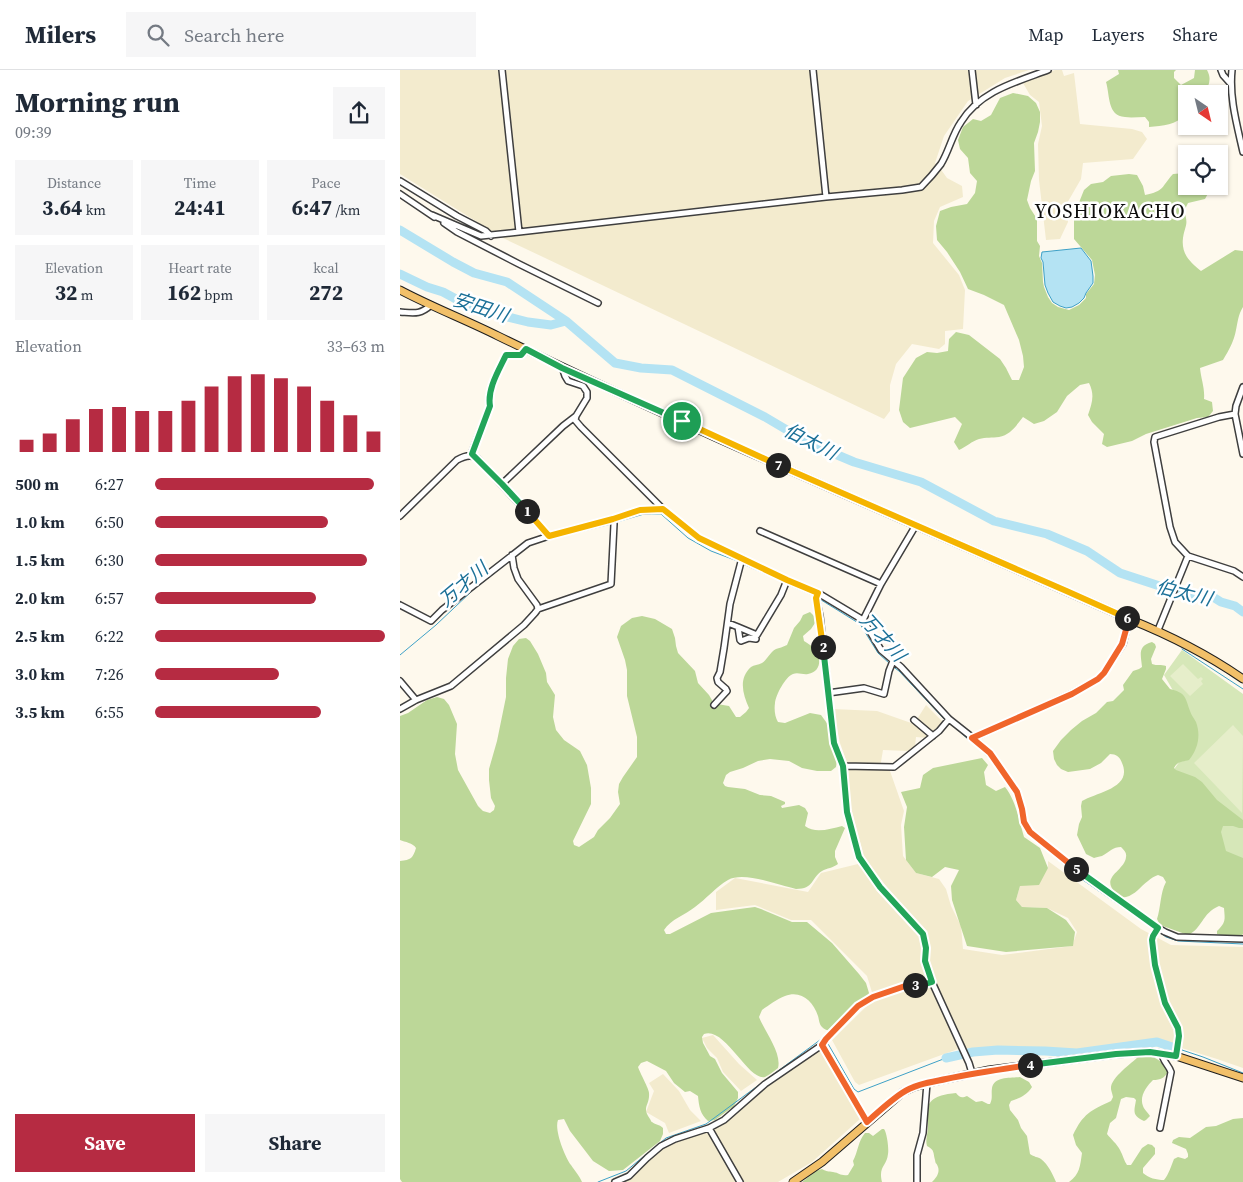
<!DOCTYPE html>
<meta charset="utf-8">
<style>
:root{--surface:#fff;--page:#f6f6f7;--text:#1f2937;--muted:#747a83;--line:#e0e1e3;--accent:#b62b42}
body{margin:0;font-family:"Source Serif 4","Noto Sans JP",serif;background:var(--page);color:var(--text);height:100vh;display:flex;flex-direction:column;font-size:19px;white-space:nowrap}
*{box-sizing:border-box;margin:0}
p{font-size:16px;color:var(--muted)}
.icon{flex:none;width:28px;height:28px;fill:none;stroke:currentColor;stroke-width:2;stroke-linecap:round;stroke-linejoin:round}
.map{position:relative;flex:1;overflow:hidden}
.drawer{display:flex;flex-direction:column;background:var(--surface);width:400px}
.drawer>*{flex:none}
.needle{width:32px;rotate:145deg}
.tools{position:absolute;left:778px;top:15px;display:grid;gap:10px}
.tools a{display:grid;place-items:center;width:50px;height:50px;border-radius:0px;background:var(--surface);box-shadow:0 1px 4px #0004;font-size:25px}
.pin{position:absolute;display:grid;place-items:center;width:42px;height:42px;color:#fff;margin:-21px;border:2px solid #fff;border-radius:50%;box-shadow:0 1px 5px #0007}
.km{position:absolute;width:25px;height:25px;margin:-12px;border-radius:50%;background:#222;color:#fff;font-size:14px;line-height:25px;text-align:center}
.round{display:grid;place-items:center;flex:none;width:52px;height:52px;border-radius:0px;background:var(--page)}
.head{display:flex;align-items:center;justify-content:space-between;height:85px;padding:0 15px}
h1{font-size:28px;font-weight:700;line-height:38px}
.stats{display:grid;grid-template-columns:repeat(3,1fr);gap:8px;height:85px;padding:5px 15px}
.stats div{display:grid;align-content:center;border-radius:0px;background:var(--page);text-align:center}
.stats b{font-size:21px;font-weight:700}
.stats small{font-size:14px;font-weight:400}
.stats p{font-size:14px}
.chart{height:140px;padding:10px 15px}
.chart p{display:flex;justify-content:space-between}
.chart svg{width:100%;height:90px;margin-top:5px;stroke:var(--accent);stroke-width:6}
.action{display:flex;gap:10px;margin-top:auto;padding:10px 15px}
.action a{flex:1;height:58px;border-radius:0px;background:var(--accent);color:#fff;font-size:20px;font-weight:700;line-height:58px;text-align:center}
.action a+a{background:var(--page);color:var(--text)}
ul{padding:0 15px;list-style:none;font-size:16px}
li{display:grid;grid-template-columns:80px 60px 1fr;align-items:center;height:38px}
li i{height:12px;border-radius:6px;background:var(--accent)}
header{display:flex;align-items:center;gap:30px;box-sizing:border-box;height:70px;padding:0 25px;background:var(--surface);border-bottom:1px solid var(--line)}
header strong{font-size:24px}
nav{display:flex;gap:28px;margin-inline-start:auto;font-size:18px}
.search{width:350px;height:45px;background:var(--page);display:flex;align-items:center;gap:12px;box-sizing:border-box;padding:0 18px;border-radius:0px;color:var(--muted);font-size:19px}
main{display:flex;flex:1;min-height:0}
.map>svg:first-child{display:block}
</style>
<header>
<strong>Milers</strong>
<div class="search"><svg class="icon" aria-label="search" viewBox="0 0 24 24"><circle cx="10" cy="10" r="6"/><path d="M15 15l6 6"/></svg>Search here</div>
<nav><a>Map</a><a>Layers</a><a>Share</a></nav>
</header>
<main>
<section class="drawer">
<div class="head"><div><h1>Morning run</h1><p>09:39</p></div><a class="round"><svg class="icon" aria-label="share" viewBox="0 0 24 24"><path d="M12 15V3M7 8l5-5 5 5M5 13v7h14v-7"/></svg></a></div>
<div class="stats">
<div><p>Distance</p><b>3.64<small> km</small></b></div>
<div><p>Time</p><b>24:41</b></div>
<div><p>Pace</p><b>6:47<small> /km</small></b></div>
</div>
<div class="stats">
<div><p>Elevation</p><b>32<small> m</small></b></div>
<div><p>Heart rate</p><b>162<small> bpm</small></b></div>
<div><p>kcal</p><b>272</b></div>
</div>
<div class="chart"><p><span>Elevation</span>33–63 m</p>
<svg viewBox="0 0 160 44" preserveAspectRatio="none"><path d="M5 44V38M15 44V35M25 44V28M35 44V23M45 44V22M55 44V24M65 44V24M75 44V19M85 44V12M95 44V7M105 44V6M115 44V8M125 44V12M135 44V19M145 44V26M155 44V34"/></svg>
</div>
<ul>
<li><b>500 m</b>6:27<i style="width:95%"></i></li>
<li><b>1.0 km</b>6:50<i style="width:75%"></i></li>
<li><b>1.5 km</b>6:30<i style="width:92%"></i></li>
<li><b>2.0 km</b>6:57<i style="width:70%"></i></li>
<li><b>2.5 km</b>6:22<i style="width:100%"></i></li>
<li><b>3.0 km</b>7:26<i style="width:54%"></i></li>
<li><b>3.5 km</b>6:55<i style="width:72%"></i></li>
</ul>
<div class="action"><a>Save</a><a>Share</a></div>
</section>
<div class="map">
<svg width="843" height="1112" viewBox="0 0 843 1112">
<rect width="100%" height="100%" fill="#fef9ed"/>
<path fill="#f3ebce" d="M0,0H629L605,8L568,31L544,66L535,93L542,101L547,108L562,116L563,127L540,137L534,151L533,173L559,205L565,220L563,259L545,261V274L539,279L512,274L496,294L490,315V341L484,349L103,168L0,104Z
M655,0H662L664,6L674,3L680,54L732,59L742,62L747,69L733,89L683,93L681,109L666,135L668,152L660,169L646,170L639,110L638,74L642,56L639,32L630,25L623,13Z
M526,635L543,652L527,668L516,667L515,676L508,681L483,680L480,698L490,701L504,741L501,755L503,786L516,803L539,809L546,819L551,836L561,856L563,879L602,885L672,876L677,862L668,848L647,838L622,837L616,830L620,816L648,798V791L741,859L771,875L843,877V998L817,989L756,970L719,977L679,980L564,978L534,910L513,917L523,918L531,915L558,979L459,1015L455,1012L432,970L474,929L467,906L411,850H391L355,835L316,840V822L335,808L408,822L421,803L458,794L496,839L519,863L523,879L522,882L529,880L525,863L495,828L464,787L451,738L446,690L440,673L433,639L477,641L514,654Z
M313,965L339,994L357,1010L341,1021L323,1002L317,988L307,978L302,968Z
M421,978L460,1049L412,1092L378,1112H220L230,1107L263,1078L328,1051L367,1017Z
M263,1004L279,1021L290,1040L301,1051L269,1063L265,1053L246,1042L254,1021L249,1013Z"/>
<path fill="#d6e7b8" d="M782,580L843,624V800L824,782L770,705L797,667L792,653L764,605Z"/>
<path fill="#bcd798" d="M718,0H776L774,2V8L781,15L794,8L795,0H807C812,9 809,16 804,24H786V44C776,55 763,56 749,57V52L745,47C738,47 731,48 725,47C707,46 710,25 706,12L719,4Z
M613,23L628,26L636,33L640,42V52L638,62L634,73L635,101L631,111L627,130L630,138L637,149V171L640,176L639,186L642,193L643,212L644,217L648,227L652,233L658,237L669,240L679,235L686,228V224L694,214L695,205L692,190L674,169V145L684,120L691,114L703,112L711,106L729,104L737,105L743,116L745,125C765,121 761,117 773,104L786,103V116H812L805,129L788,133L784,141C789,155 785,155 783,168C781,184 790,192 801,201L835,180L843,181V237C838,245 838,251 836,260C834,271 829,280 823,290L800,298C801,309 805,318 804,329L812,332L813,341L808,347L797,348L746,364L732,371L707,377L702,374L704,364L692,352L688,345C692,333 695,325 689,313L680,315L667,326L657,342L644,351L634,354L623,347C616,356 610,365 599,367C592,368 586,367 579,369C572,371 566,377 559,380L554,372L562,354L555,347L510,358L503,352L499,340L503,308L516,288L527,282L537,283L548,281L549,269L556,262L569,265L600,289L606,298L612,310H619L624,297L623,286L619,270L604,235L584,225L568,219L560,202L547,182L537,170L536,156L540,141L551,137L567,134L575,123L577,111L570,103L568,88L560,79L558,70L563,57L573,49L581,51L591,45L600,28Z
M410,542L414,546L415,553L411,559L403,566L404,571C408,574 413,576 416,580C422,590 420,602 408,604C403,605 398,602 393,604C385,607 376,625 375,633C374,640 375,647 378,652L385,653L410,643L421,645L429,656L437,690L436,697L431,701H417L402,698L389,691L370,689L358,691L343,698L330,702L326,705L323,713L325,716L328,717L345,719L360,725L371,726L385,732V734L381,736L382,738L399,735L405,738L408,743L405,756C415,764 430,759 442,756L445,758L435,781V787L438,794C433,798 427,798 422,801C411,808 414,819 396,819C378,815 344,801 328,810C316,817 306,829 295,837C285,845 271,849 264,860L266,864H270L311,843L347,838L355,837L361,839L392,852H407L432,873L459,904L466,913L469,923L467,928L432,960C428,961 425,960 422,957C419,954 419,949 418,946C413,931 401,920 385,926C377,929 369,935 362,940L359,947C365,962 382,983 378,998C374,1001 369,1005 365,1007C348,1011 325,956 304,964L302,967L303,973L310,986L315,989L322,1003L338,1022V1028L334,1036L315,1050L308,1051C300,1044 299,1036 298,1026L290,1021L285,1022L274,1013L266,1001L247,991L241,993L238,997C240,1003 249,1019 249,1023C250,1036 241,1036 250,1049C251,1050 251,1052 252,1052C256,1055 259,1054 263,1058V1064L260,1071L223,1100L209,1101L193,1091L170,1061L164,1049L158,1050C154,1060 165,1087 171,1095C175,1101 179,1105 182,1112H2L0,1109V791C11,790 13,788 16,778C13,773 5,772 0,770V646L8,643L27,630L37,627L44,629L49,635L57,654L55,684L58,700L78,736L83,741L90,743L94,740L95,736L91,728L89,710V699L97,671L106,627V608L108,589L113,576L119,569L126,568L130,571L138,584L146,603L147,612L155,625L153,647L156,660L164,670L180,681L187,695L191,718V734L173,771L174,775L179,777L194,767L198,760L210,748L220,734L218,722L219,714L223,707L237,687V667L227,626V600L225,590L217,567L221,556L232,548L242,546L255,549L272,559L275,568L276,576L278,583L295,601L298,613L309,625L313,632L317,634L329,636L336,647H340L346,642L349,638C343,624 338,609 351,597C354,595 358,595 362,593C367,590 370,582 376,579C379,578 383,577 387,575L394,558L400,551L403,545Z
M752,572L755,574L756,577L751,589L752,594C757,596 761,594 766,596V599L762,609L770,619C786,623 785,627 790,641C791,645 794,648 796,652C801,665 798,679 789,690C783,692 777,691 774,698L776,700L795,707L802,712L817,730L843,750V758H839L833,756H823L821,762L826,781L843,788V864L842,865L824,866L817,864V861C826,852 825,850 824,838L819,836C802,843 802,859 788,865L760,855L757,849C761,837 760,823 766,812L763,807L758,805C755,806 751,808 748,811C741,816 735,825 726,827C722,828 719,827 716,823C699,807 725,801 726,787C727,783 724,780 721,777C713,777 709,782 702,786C699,787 696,787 694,788L686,784L677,765L679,754L682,747L681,736L682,731C697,722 733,718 722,693C720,687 716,684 710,684L701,693L690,699L668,702L661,699L657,695L654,689L653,681L661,670L671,660L682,651L696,643L707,632L713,631L724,620L723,615L733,601L739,599L742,597C741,585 737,576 752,572Z
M582,688L588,695L584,702L586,715L596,721L605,717C616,731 619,750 624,767L640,778L648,798L639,815L620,816L616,830L622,837L647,838L666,850L675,862L673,876L606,882L567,876L552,830L551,816L559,800L545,797L532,807L516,803L506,790L504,757L507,737L501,722L520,718L523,705L533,698Z
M739,986C755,986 760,988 768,1002C764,1008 761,1010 753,1010C747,1016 739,1026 743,1036C744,1039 748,1043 750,1046L746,1050L744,1051C732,1045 734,1042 736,1030L734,1028L726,1027L721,1029L716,1048L710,1053L707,1064C711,1069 717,1074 720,1080C723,1085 724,1091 727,1095H731L742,1078L748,1074L752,1075L755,1078V1084L743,1098V1103C749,1108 756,1110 764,1110C769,1104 771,1096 774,1089L778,1087L785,1089L788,1087V1084L786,1079L772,1073L773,1070L779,1067L790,1068L806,1057L816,1056L833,1049L843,1048V1112H669C680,1104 680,1096 682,1083L676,1075L673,1065C683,1044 691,1040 711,1031L713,1027C713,1026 711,1020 711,1019C710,1008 731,994 739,986Z
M620,1007L629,1012L632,1017C627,1025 620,1028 611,1031L609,1035L610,1040L618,1050L621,1058L627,1066L630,1084C634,1087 638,1087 641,1089C648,1094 653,1105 656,1112H532C536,1108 540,1103 538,1097C536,1091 536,1096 535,1090C533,1083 535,1080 527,1076C525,1070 528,1063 528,1057C528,1051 527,1042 528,1037C531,1026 546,1024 556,1023C560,1028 562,1028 567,1026L576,1032L582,1031L588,1034H590C593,1028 591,1024 592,1018C594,1006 611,1008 620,1007Z
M482,1059H484C487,1063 489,1079 488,1084C487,1096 478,1096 482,1112H402L416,1101L422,1099C427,1102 428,1101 433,1102C440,1103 440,1106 448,1105L454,1095L453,1091C458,1082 458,1071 465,1063H469L473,1066Z"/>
<path fill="#e6eeca" d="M783,594L798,609L801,607L803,609L801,611L803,614L790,626L770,606Z
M833,655L843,666L842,743L794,693Z"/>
<path fill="#b4e3f3" stroke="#3ea1c7" d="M681,178L691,191L693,206V213L686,223L684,228L679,233L672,237L666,238L660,236L653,232L648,223L645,215L643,192L641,188L642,182Z"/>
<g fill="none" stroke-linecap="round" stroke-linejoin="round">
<path stroke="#3ea1c7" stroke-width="1" d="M217,452L244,444H261L288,468L311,481L340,492
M139,472L211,454
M114,487L131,475
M343,494L383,512
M386,514L415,526
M418,528L460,554L478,583L489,593
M782,579L843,619
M0,585L36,555L73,520L111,490
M492,596L499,601L545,650
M549,652L588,687L614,723L617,731
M619,738L622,755L627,764L683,810L755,860
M759,862L766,867L778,871L843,874
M427,972L454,1019L458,1022L546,988
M782,980L803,987L843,1003
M325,1091L337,1112
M198,1112L226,1101L266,1068L306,1054L420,970L423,971"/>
<path stroke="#b4e3f3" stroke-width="9" d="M0,160L53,192L74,203L107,212L166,251L215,293L241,298L272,300L365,347L409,373L454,392L521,412L594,451L647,464L687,481L720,503L781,523L813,527L821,532L835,536L843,542
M0,204L27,217L43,222L67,235L96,244L128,252L151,255L166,251
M546,988L573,982L598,980L645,981L677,983L757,972L772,977"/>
<defs>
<path id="minor" d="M102,0L119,162
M413,0L426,127
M572,0L576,35
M821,0L823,5L831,14
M832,0C829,27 837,55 843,82
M0,111L57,146L86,161L91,166
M0,124L34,147
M32,145L81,166L119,162L426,127L502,120L521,117C528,110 535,102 541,94C549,81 552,65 561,52C580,21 616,12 648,0
M44,153L57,162L119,194L198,233
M0,242C14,243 20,245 31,235
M843,317L836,336L835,344L843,384
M176,346L175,350L181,357L263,439L299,468L387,510L418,523L463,550L481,580L501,597L549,649L573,668L590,683L617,722L622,739L624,752L630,762L665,791L758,858L765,862L777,867L843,869
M72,386V382L90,336C86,320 99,300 106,285H121L126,279
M102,414L163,356L176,346L187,328V322L183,316L168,311L165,306L162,297
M0,446L57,390C64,386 71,384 77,388L149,466
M360,461L481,514
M788,486L834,501L843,507
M418,523L416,528L420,546L434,673L443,696L447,742L459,787L480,817L523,864L526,878L525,891L532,912L569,993L572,1003
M0,535L31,551L42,540L128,473L149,466L213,449L240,441L263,439
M138,539L211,514L214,454L213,449
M463,550L481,514L516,455
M328,553L338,557L340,570L341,571L349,568L356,569
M338,557L357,565L381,525L387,510
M758,560L788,486L775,472L770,457L754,372L755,367L819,347L835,344
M0,611L16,630
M428,623L464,618L484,624L489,601L493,591
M314,635L327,621L326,619L318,612L317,608L320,602L324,578L330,534L342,488
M0,639L16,630L51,616L124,555L135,543L138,539L137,535L118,509L114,498L112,485
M514,650L533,666
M573,668L671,624L698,609L704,603L723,574L729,549
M443,696L494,697L539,661L549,649
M758,858L753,866L752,870L755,895L765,933L778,959L779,966L776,986
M422,975L467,1052
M309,1058L340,1112
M760,1058L771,1002C769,995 762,991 762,983
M215,1112L229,1106L247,1088L261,1076L275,1069L309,1058L324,1050L365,1014L422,975L426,969L458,936L473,927L511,914L523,915L532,912
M517,1112V1085L523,1063L527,1013"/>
<path id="major" d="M0,220C32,237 66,250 98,266C305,367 518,455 729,549C769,565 807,584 843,609
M393,1112L422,1092L503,1022L514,1017L532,1012L589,1000L716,984L750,982L776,986L843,1008"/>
</defs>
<use href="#minor" stroke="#3f3f3f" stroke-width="8"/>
<use href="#major" stroke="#1d1d1d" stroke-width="9"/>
<use href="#minor" stroke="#fff" stroke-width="5"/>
<use href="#major" stroke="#f2c069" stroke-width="7"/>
</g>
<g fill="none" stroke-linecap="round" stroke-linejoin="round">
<defs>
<path id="split-1" d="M127,441L102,414L72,384L90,336C87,319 99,300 106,285H121L126,279L162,298L282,351"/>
<path id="split-2" d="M127,441L149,466L213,449L240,440L263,439L299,468L387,510L418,523L416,528L423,577"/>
<path id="split-3" d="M423,577L434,673L443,696L447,742L459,787L480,817L523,864L526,878L525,891L532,912L522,915H515"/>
<path id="split-4" d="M515,915L511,914L473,927L458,936L426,969L422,975L467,1052C478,1042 490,1031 502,1023C515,1014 532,1012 546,1009C574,1003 602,999 630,995"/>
<path id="split-5" d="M630,995L716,984L750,982L776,986L779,966L778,958L765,933L755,895L752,870L753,866L758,858L676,799"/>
<path id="split-6" d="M676,799L630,762L624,752L622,739L617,722L590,683L572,668L672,624L698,609L704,603L722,574L729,549L727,548"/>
<path id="split-7" d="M378,395C494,446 611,496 727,548"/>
<path id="split-8" d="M282,351L378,395"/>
</defs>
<use href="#split-1" stroke="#fff" stroke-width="10"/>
<use href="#split-2" stroke="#fff" stroke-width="10"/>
<use href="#split-3" stroke="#fff" stroke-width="10"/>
<use href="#split-4" stroke="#fff" stroke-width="10"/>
<use href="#split-5" stroke="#fff" stroke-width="10"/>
<use href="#split-6" stroke="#fff" stroke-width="10"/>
<use href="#split-7" stroke="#fff" stroke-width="10"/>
<use href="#split-8" stroke="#fff" stroke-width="10"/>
<use href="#split-1" stroke="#22a559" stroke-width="6"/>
<use href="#split-2" stroke="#f5b400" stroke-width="6"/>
<use href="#split-3" stroke="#22a559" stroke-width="6"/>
<use href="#split-4" stroke="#f0652b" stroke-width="6"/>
<use href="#split-5" stroke="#22a559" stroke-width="6"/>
<use href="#split-6" stroke="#f0652b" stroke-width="6"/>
<use href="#split-7" stroke="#f5b400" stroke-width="6"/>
<use href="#split-8" stroke="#f5b400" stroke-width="6"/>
</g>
<g text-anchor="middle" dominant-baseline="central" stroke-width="5" stroke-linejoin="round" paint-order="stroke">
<g font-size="19" font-style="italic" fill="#1c7198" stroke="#fff">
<text transform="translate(81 237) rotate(18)">安田川</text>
<text transform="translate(411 371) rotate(27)">伯太川</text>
<text transform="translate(63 514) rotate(-40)">万才川</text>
<text transform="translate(784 522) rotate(14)">伯太川</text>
<text transform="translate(483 567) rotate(48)">万才川</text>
</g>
<g font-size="20" letter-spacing="1" fill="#0c0c0c" stroke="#fff">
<text x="710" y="141">YOSHIOKACHO</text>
</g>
</g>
</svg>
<div class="tools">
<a><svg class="needle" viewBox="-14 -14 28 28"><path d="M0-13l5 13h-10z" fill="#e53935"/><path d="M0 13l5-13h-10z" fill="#747a83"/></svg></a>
<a><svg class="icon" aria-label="locate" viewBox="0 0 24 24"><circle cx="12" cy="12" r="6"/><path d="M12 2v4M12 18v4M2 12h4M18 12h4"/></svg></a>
</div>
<div class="pin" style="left:282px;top:351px;background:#1e9e55"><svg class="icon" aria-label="arrive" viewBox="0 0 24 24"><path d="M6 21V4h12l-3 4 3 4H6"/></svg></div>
<b class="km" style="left:127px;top:441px">1</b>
<b class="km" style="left:423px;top:577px">2</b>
<b class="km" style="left:515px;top:915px">3</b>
<b class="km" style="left:630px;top:995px">4</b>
<b class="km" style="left:676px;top:799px">5</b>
<b class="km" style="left:727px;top:548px">6</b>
<b class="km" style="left:378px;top:395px">7</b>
</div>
</main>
